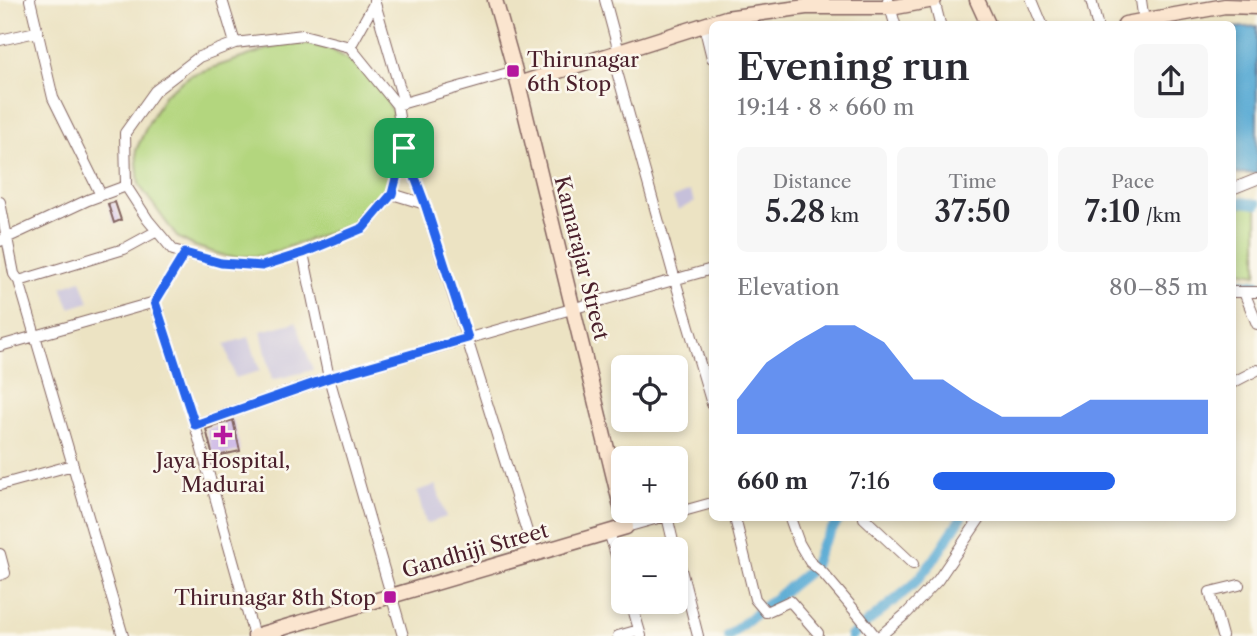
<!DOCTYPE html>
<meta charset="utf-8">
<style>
:root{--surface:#fff;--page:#f7f7f7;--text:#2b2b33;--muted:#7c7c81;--accent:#2563eb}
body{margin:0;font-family:"Libre Caslon Text",serif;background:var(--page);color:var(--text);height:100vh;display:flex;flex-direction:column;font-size:26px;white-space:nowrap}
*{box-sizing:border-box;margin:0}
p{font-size:23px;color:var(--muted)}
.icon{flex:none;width:38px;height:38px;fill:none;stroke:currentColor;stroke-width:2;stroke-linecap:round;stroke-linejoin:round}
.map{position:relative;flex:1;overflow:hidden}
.panel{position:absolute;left:709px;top:21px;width:527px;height:500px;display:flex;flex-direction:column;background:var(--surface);border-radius:10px;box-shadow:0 4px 10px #0003}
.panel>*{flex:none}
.fabs{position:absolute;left:611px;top:355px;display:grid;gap:14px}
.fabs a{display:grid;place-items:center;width:77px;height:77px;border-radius:10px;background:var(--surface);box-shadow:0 4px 10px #0003;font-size:35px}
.pin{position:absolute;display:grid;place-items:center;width:60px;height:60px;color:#fff;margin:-30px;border-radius:14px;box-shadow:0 4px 10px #0006}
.round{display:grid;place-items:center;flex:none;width:74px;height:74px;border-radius:10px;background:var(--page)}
.head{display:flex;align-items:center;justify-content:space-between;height:119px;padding:0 28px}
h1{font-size:38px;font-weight:600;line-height:52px}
.stats{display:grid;grid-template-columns:repeat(3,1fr);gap:10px;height:119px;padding:7px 28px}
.stats div{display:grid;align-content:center;border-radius:10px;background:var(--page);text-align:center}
.stats b{font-size:30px;font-weight:600}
.stats small{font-size:19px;font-weight:400}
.stats p{font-size:19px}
.chart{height:196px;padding:14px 28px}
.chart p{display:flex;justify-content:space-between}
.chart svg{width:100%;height:126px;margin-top:7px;fill:var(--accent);opacity:.7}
ul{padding:0 28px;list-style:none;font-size:23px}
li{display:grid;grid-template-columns:112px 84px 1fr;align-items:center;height:52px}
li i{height:18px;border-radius:9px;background:var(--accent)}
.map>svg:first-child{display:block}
</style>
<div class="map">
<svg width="1257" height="636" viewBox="0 0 1257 636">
<rect width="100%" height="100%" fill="#fbf7ec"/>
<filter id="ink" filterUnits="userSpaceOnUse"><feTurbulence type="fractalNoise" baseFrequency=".0143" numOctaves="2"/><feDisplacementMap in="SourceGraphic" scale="14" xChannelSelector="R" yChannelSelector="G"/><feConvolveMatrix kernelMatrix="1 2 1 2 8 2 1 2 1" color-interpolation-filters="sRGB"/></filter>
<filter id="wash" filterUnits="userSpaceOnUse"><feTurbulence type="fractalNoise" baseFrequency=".00686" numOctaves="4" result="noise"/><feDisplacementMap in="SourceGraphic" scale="28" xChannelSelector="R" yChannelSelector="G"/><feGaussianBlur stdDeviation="1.57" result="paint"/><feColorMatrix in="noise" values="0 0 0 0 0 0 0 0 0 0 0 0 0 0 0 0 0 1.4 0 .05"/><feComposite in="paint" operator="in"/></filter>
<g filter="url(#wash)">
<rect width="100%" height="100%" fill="#ece3c3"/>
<path fill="#c6c0da" d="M690,191L695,202L678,210L673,198Z
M81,280L89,302L70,308L62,287Z
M296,322L313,370L272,380L261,331Z
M249,337L260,371L235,378L225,344Z
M436,485L446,517L426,524L417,491Z"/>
<path fill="#b3d67e" stroke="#7e7a54" stroke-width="2" d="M283,44H310L330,49L351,61L371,79L386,98L396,120V165L386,194L356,223L263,256L228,257L194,246L177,237L139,185L136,150L148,124L165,94L191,75Z
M1244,206L1257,208V274L1232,270V210Z"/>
<path fill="#59aad4" stroke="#526480" stroke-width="2" d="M1257,26V173L1232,174V28Z"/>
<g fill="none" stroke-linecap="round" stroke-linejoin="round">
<path stroke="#59aad4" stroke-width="10" d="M1232,204L1241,202L1257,204
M1232,282L1257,285
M728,636L813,568L821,545L840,518
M851,636L913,585L933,561L961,518"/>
</g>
<g id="blocks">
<path fill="#c5ade6" d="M115,202L121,220L114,223L108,204Z
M233,420L240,451L213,457L206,429Z"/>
</g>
</g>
<g filter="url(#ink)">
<use href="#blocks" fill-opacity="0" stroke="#836460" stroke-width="2"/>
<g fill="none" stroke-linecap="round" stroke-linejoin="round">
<defs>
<path id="minor" d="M30,0L53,98L101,195
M222,0L235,43
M374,0L404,103
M605,0L619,52
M888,0L895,24
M934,0L940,24
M1032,0L1042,24
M1091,0L1097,24
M1141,0L1144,22
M704,25L712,58
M303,35L350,47L397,105L404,148L392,194L363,228L303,253L262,266L221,263L173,250L148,220L126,186L125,133L155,91L199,57L235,43Z
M0,40L36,32
M350,47L375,2
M612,54L675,280L712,404
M397,105L515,71
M404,149L425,204
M1232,189L1257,179
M392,194L425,204L534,554
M0,202L14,274L19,281L123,636
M0,241L88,200L126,186
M303,253L329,378L403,636
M19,281L124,249L157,231
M1232,292H1257
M1244,292L1257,324
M155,302L185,253
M0,346L155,302L195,425
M1232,383L1257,370
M0,485L73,465
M667,516L675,550
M735,518L755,599L766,612L790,601L818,633
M790,518L799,543L810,562L822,572L861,618L875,636
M864,518L913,564
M626,527L712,503
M609,532L623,578
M676,550L698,636
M0,554L5,573L0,575
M631,602L641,636
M254,636L195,425L329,378L712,269
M618,636L639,630
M880,636L907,613L938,580L980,518
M1222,636L1210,592L1239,585"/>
<path id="secondary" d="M977,0L988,24
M1125,24L1225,6L1257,7
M518,84L726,18L806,7H896L934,0
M255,636L626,527L515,71L495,0"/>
</defs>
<use href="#minor" stroke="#836460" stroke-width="12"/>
<use href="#secondary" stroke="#836460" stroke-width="17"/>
<use href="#minor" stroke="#fff" stroke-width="10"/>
<use href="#secondary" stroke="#fbe5cf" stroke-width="14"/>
</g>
</g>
<g fill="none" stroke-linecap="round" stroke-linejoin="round" filter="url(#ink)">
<defs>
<path id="route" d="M404,148L425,204L468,338L329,378L195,425L155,302L185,253L221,263L262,266L303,253L363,228L392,194Z"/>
</defs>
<use href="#route" stroke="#fff" stroke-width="14"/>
<use href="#route" stroke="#2563eb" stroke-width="9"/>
</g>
<g fill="#b5179e" stroke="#fbf7ec" stroke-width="2.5">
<rect x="506" y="64" width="14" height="14" rx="3.5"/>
<path d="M219.5 424.5h7v7h7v7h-7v7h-7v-7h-7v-7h7z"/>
<rect x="383" y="590" width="14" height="14" rx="3.5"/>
</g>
<g text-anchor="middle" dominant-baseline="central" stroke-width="5" stroke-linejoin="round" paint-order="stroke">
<g font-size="21" fill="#4a1f2b" stroke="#fbf7ec" text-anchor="start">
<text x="527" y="59">Thirunagar<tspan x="527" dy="24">6th Stop</tspan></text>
<text x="223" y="460" text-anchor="middle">Jaya Hospital,<tspan x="223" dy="24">Madurai</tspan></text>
<text x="376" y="597" text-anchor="end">Thirunagar 8th Stop</text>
</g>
<g font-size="21" fill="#4a1f2b" stroke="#fbf7ec">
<text transform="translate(582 258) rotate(76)">Kamarajar Street</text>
<text transform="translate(475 550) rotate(-16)">Gandhiji Street</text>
</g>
</g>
</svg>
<div class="fabs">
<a><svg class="icon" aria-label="locate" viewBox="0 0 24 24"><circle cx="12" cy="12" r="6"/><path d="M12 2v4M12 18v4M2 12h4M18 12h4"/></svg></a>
<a>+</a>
<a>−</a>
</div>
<div class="pin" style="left:404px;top:148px;background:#1e9e55"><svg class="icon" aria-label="arrive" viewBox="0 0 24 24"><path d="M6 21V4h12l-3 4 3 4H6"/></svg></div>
<section class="panel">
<div class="head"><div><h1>Evening run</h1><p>19:14 · 8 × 660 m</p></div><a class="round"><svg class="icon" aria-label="share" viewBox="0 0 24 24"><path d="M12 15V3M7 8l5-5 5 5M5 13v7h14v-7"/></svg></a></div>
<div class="stats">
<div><p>Distance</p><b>5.28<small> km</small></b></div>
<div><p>Time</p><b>37:50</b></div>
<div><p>Pace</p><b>7:10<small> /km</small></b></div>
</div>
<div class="chart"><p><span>Elevation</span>80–85 m</p>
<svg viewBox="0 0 160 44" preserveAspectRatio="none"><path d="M0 44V32L10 19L20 12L30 6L40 6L50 12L60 25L70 25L80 32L90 38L100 38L110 38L120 32L130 32L140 32L150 32L160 32V44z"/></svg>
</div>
<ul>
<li><b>660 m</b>7:16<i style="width:66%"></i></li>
</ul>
</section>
</div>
